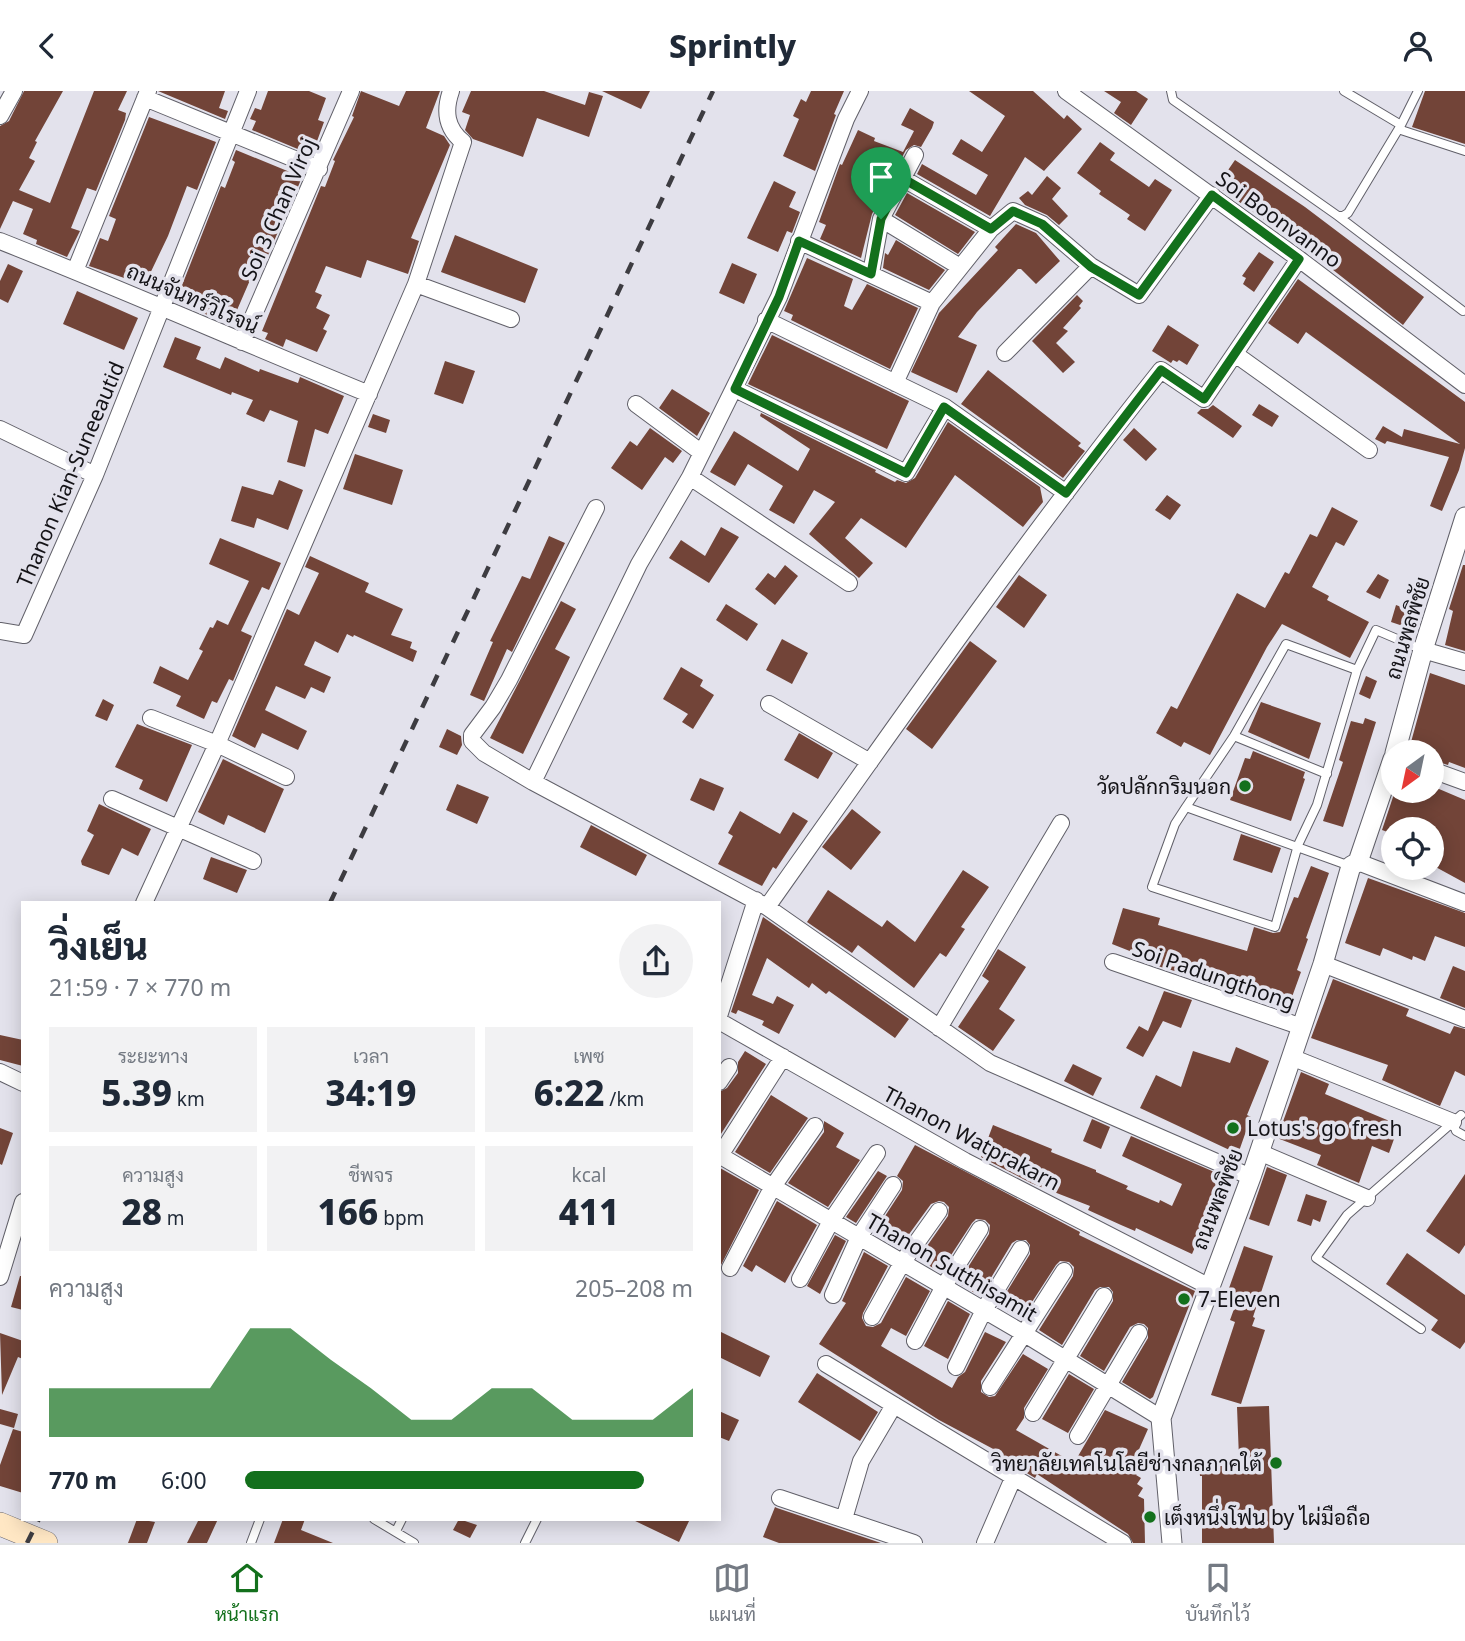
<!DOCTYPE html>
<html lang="th">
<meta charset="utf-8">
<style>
:root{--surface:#fff;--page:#f2f2f3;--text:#1f2937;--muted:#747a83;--line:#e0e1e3;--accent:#13701c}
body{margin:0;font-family:"Noto Sans",Sarabun,sans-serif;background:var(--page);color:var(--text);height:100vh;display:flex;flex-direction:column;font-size:26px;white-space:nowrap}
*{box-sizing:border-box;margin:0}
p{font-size:23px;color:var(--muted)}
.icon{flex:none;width:38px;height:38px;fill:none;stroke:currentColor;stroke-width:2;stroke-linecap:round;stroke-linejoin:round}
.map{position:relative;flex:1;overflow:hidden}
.sheet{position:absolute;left:21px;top:810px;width:700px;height:620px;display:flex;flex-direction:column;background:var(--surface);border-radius:0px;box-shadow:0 4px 18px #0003}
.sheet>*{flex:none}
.needle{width:46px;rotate:213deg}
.fabs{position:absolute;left:1381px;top:649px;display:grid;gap:14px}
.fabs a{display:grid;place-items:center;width:63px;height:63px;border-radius:50%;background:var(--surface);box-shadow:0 4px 18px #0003;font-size:35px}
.pin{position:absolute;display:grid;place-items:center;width:60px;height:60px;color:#fff;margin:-72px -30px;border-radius:50% 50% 50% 0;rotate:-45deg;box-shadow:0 0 7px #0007}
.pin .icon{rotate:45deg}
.round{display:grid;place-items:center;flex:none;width:74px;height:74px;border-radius:37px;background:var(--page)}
.overview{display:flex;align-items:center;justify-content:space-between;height:119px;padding:0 28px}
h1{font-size:38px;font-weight:800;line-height:52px}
.figures{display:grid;grid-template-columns:repeat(3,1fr);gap:10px;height:119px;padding:7px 28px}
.figures div{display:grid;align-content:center;border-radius:0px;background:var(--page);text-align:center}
.figures b{font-size:35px;font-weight:800}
.figures small{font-size:19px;font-weight:400}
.figures p{font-size:19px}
.chart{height:196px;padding:14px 28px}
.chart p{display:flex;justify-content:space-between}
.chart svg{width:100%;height:126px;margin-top:7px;fill:var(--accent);opacity:.7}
ul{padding:0 28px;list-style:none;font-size:23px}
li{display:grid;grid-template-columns:112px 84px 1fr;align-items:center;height:52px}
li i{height:18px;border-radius:9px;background:var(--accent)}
header{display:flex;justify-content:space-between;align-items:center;height:91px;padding:0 28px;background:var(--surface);font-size:32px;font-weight:800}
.tabs{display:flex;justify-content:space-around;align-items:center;height:98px;border-top:2px solid var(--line);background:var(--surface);font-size:19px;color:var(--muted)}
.tabs a{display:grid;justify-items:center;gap:4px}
.tabs .current{color:var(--accent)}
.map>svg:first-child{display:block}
</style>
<header><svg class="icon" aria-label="back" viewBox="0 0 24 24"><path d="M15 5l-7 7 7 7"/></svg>Sprintly<svg class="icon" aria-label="person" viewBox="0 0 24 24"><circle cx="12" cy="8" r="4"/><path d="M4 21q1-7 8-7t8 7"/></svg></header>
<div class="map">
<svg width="1465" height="1452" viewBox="0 0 1465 1452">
<rect width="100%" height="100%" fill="#e3e2ec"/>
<path fill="#724438" d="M24,0H63L35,50L37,51L29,67L35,70L19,99L50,112L94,0H127L118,19L126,22L125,29L96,100L87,97L71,137L80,140L67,166L36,153L37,149L23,143L33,118L13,110L0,138V35L9,30Z
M158,0H225L219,17L228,20L225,28Z
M268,0H309L326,7L318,29L324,31L312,64L252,39L256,30L250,28L255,17L261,19Z
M361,0L399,15L406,0H440L426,37L444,45L450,54L411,147L419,150L408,183L367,169L361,187L326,175L315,201L322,204L316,217L330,224L323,238L327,240L317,261L286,248L283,256L265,248L268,242L262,240L321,95L325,96L335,70L333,69L354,26L352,25Z
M471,0H544L585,14L589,1L603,5L589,46L537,27L523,66L473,48L465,39L470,24L462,21Z
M602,0H650L641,18Z
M811,0H844L834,23L836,24L815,80L783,65L799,28L793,25L801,8L806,11Z
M969,0H1033L1064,28L1067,24L1082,38L1044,80L1025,66L990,125L917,83L922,73L976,104L988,84L952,63L961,48L982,61L1005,25Z
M1104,0H1136L1148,8L1131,34L1114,22L1121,11Z
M1425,0H1465V53L1412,36Z
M910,17L934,31L932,37L921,56L914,54L906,59L893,82L872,123L861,167L820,148L826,134L819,131L840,73L842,74L858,39L875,47L874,50L903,61L914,40L901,34Z
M149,26L216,51L197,99L187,95L168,145L146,191L135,186L133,190L89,175L100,147L108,150L116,128L109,125Z
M1100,51L1115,62L1110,69L1149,96L1155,88L1172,99L1145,140L1127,128L1130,124L1099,103L1101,100L1077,82Z
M236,59L302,86L293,108L286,105L275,134L280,136L266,169L260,166L234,226L221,220L217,228L184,214L190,201L181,197L221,95L225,97L235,71L232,69Z
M1235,69L1305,116L1424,206L1403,234L1323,171L1217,95Z
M1047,85L1061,97L1052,108L1068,125L1059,134L1047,124L1025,114L1019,107L1028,100L1032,104Z
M774,90L796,101L789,116L800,121L792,142L787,140L778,161L747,147Z
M907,102L975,141L958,163L895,124Z
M1016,133L1036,142L1060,170L1036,193L1021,178H1018L977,221L958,246L977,254L957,302L911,281L939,222L998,159L995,156Z
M455,144L538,178L525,212L441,181Z
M896,149L945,179L929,199L883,177L885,162L888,164Z
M1259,161L1274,171L1254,201L1243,193L1246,187L1242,185Z
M807,167L853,188L844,215L852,219L867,193L918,217L890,278L791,229L793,224L784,220Z
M732,172L757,183L744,213L719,202Z
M8,173L23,180L8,212L0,208V190Z
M1298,188L1465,311V357L1459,379L1442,420L1430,415L1449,366L1387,350L1385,353L1375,348L1383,335L1402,346L1404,338L1460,353L1306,241L1298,253L1268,232Z
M77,200L138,227L124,259L63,233Z
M1077,204L1083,210L1079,215L1081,217L1063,237L1068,240L1056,252L1075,271L1063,282L1032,250Z
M1168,234L1199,254L1187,274L1179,269L1177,271L1173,269L1171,272L1152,260Z
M772,244L909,310L887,358L748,293Z
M175,246L201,256L196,268L220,278L225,266L259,281L260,278L298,292L300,286L344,305L328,343L315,338L305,376L287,371L298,330L270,319L264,331L246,323L253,309L232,301L231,304L163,276Z
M445,270L475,280L463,313L434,303Z
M988,279L1081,352L1078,355L1085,360L1063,387L961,313Z
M672,298L710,322L697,345L659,317Z
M1259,313L1279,325L1272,336L1252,324Z
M1213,314L1242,335L1233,347L1197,322L1201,318H1208Z
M761,322L876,379L875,381L895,391L897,389L906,392L915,387L948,331L1040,396L1043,411L1023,436L955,384L906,457L861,427L845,447L873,472L859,487L809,443L835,411L814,399L794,433L769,419L783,395L748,373L735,395L710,381L734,340L798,380L810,358L760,325Z
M373,323L390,329L386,342L368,336Z
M650,337L682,360L673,372L665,366L642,399L611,377L630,350L637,355Z
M1134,337L1157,358L1146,370L1123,349Z
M355,363L403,379L392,414L343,398Z
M279,389L303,399L288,439L257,427L254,437L231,430L242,395L273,404Z
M1167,404L1181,414L1170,429L1155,419Z
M1332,416L1358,430L1344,455L1336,451L1312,496L1329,505L1327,509L1369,531L1350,567L1282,533L1267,556L1210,664L1184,651L1181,656L1156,642L1171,615L1177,618L1237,502L1265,517L1285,481L1289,483L1310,443L1317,446Z
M721,436L739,446L709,492L669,467L681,449L705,465Z
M549,445L565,452L512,561L507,558L484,610L470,604L493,551L490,550L522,485L530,488Z
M220,447L281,472L269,499L262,496L241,540L252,545L233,590L229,588L217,612L212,610L204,628L176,615L181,605L153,592L160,575L188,589L203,560L199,558L210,536L213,537L217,529L228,534L249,490L209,473Z
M310,465L369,492L365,501L403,518L391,544L412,551L410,557L417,560L413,571L354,544L353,546L347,543L338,562L315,550L304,574L331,586L324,602L311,596L305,608L276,595L265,619L307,640L298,659L262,642L255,657L232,645L287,518L299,524L319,482L305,476Z
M785,474L798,485L775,514L755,498L768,482L775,487Z
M1463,474H1465V560L1445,554L1453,520L1449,518Z
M1378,483L1389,489L1380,508L1366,501Z
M1019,484L1047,504L1024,537L996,516Z
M561,510L576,518L555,558L570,566L523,663L490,647Z
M726,513L758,533L747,550L716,529Z
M1396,514L1412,520L1406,536L1391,531Z
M782,548L808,562L792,593L766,579Z
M970,550L997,570L932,658L906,638Z
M681,576L703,589L700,595L714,604L693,638L682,631L688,623L663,608Z
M1430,582L1465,594V677L1449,671L1448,674L1432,669V662H1408Z
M1366,585L1377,590L1370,608L1359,603Z
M103,608L114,614L107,630L95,625Z
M1261,611L1321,632L1309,668L1248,641Z
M1365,627L1376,631L1343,736L1323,730L1343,671L1339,669L1351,630L1363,633Z
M137,633L192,654L167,711L139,698L143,689L115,676Z
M447,638L461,645L462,654L457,664L439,656Z
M799,642L833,662L818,688L784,669Z
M1253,660L1305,681L1303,687L1305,688L1291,730L1230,709L1245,667L1250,668Z
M223,668L284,698L265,742L228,724L224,734L198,721Z
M700,687L724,697L714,720L690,709Z
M457,693L489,706L477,733L446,719Z
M1432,695L1465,709V792L1432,774V738H1393V743L1382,739L1395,700H1432Z
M99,713L151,738L138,765L122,757L109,784L82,774L81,770L94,744L87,740Z
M852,718L881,741L851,779L822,756Z
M740,720L780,743L793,721L808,730L776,778L773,776L762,795L718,773L733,745L728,742Z
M591,734L647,764L636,785L580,756Z
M1241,743L1281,757L1272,782L1233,769Z
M211,766L247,779L237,802L203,788Z
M1311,775L1329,782L1306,847L1308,848L1297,879L1301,881L1288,917L1257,904L1154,874L1155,870L1112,853L1123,817L1160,827L1158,834L1247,860L1254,836L1273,842L1280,841L1294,806L1298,807Z
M963,779L989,796L961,836L965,838L946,866L940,862L914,897L858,854L852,862L807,831L828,799L882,836L887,829L915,851Z
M1368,787L1465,822V856L1435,845L1425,870L1413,865L1412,869L1383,857L1380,865L1345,852Z
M763,826L909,928L895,947L829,900L826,903L812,892L809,897L767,867L752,904L773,913L777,905L794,914L779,943L762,934L764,930L738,919L736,923L731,921Z
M998,858L1026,876L999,918L1015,929L993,960L958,936L989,890L982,885Z
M1453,875L1465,880V917L1440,907Z
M1333,888L1409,918L1406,925L1450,943L1454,935L1465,938V985L1455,980L1440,1015L1382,989L1388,974L1311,947Z
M1164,900L1192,909L1181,937L1163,930L1143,966L1126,957L1139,935L1148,940Z
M0,944L23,949V975L0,969Z
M1236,956L1269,970L1247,1024L1251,1026L1238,1063L1140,1017L1156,984L1181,996L1193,960L1230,972Z
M745,960L766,973L719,1046V1001L727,997L738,982V971Z
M1073,973L1102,987L1093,1005L1064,990Z
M1301,981L1329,993L1325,1003L1399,1034L1389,1062L1372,1055L1359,1092L1317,1074L1321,1064L1277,1047Z
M771,1004L808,1027L770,1082L735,1061Z
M1092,1028L1110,1036L1101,1058L1083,1050Z
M824,1030L844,1042L836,1056L860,1069L828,1116L788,1092L824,1041Z
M993,1034L1052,1058L1051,1061L1096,1079V1081L1128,1095L1126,1098L1159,1112L1160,1109L1172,1115L1182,1093L1122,1065L1131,1045L1226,1086L1192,1163L1136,1137L1135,1140L1121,1134L1088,1119L1090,1115L1031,1092L981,1066Z
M0,1037L13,1042L2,1074L0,1073Z
M915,1054L1080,1141L1079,1144L1195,1200L1153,1306L1150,1308L1122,1291L1148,1247V1237L1144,1233L1138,1232L1130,1236L1104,1280L1080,1265L1113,1210V1201L1109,1196H1100L1095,1199L1062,1254L1039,1239L1073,1185L1074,1176L1069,1171L1060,1170L1056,1174L1021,1228L998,1215L1030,1163V1154L1026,1149H1017L1012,1152L980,1205L958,1192L989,1143L990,1134L985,1129L976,1128L972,1132L940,1181L918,1168L948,1125L949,1116L944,1111L939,1110L931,1113L899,1157L874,1142L902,1099L903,1090L897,1085Z
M1267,1076L1287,1084L1269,1135L1249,1128Z
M720,1077L759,1099L719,1178V1078Z
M878,1080L887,1085L856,1132L846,1126Z
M1465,1083V1154L1459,1163L1426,1140Z
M1306,1103L1327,1110L1320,1131L1313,1128L1311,1135L1297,1130Z
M777,1110L817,1134L785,1192L756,1174L752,1181L743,1175Z
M835,1144L846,1150L820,1203L807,1195Z
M1244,1155L1273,1165L1253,1226L1255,1227L1252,1235L1265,1239L1241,1313L1211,1304L1235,1231L1230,1229L1234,1218L1223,1214Z
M864,1161L888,1175L863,1222L862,1227L866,1235L873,1236L881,1232L906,1186L930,1200L906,1245L891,1237L881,1255L952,1297L958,1286L965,1281L985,1241L1006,1251L981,1290V1301L989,1306L995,1305L1023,1263L1048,1278L1024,1317V1327L1016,1339L1074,1372L1105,1319L1148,1338L1133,1372L1141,1377L1136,1384L1141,1387L1137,1393L1143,1397L1138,1405L1144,1408L1145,1452H1133L1128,1443L1037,1383L1035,1387L995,1363L997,1360L939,1329L819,1253L846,1212L842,1210Z
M1407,1162L1465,1204V1251L1460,1258L1431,1239L1438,1229L1386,1193Z
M20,1185H23V1219L11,1216Z
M948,1210L970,1223L948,1268L924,1255Z
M719,1240L770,1265L760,1286L719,1266Z
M0,1242L23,1250V1268L18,1266L2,1304Z
M817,1282L878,1321L860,1350L798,1311Z
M1069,1283L1094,1298L1068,1342L1042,1328Z
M1269,1315L1274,1452H1202V1385H1200L1199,1369L1239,1367L1237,1316Z
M0,1318L18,1323L14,1337L0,1333Z
M719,1320L739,1329L729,1350L719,1346Z
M13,1338L23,1341V1402L0,1395V1374Z
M775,1416L777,1417L881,1452H779L763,1446Z
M137,1428L155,1431L147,1452H128Z
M199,1428H218L207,1452H187Z
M283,1428H305L301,1439L333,1452H274Z
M459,1428L477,1434L470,1447L453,1439Z
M631,1428H690L679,1451Z"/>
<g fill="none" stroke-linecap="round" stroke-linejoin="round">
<defs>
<path id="service" d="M1171,0L1173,9L1338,125H1343L1348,122L1401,34L1344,0
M1401,34L1418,0
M1401,39L1465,60
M1338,125L1463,220
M1234,645L1327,683
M1186,716L1175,733L1152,796L1275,836L1298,754L1317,714L1357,579L1376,539L1423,559
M1350,775L1186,716L1234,645L1286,553L1357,579
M1461,1024L1453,1031L1456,1040L1465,1045
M1421,1238L1316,1167L1347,1124L1453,1031
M374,1428L414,1452
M396,1440L402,1428
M251,1452L260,1428
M525,1452L537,1428"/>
<path id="minor" d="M1066,0L1299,168L1465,294
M145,7L319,78
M0,25L14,0
M902,87L991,138
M881,128L960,176
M0,150C124,199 246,253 369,303
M799,150L932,212
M75,180L148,0
M871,182L881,128L915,64
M416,193L511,228
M766,229L945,316L1066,402
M242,251L351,0
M1005,262L1091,175
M1235,263L1369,359
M895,292L932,212L991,138L1013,120L1042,133L1091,175L1139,204L1212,104
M735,298L906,382L945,316
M636,313L702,362
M0,338L95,384
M690,386L849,492
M596,417L509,589L493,616L472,644V650L484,662L533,691L767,816L990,972L1251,1086
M0,540L24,544L95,384L248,0
M1423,559L1465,571
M769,613L870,671
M151,627L217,653L286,686
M1432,679L1465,691
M533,691L639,473L690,386L779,206L846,28L860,0
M112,708L253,770
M1358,771L1465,812
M144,812L217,653L416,193L463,51C446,37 444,20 451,0
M767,816C895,635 1023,452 1161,279L1204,308L1299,168
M1113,871L1302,936
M1323,873L1465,928
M719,925L756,809
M719,930L965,1070L1208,1195
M939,937L1061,732
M1291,966L1453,1031
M0,981L23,992
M719,991L729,976
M1259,1061L1367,1107
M719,1064L1023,1242L1161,1327
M719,1066L783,966
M730,1177L772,1097L815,1035
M0,1186L23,1111
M800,1188L831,1130L877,1062
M833,1204L859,1146L893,1094
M872,1226L902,1172L939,1120
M915,1250L944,1195L980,1138
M826,1273L1123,1452
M956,1276L984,1219L1021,1158
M990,1296L1064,1180
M1033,1322L1104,1205
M1078,1345L1139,1242
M780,1407L914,1452
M844,1428L861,1370L894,1314
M985,1452L1014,1385"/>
<path id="tertiary" d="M1395,662L1423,559L1465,426
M1172,1452L1161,1327L1251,1086L1323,873L1351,775L1358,771L1393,668"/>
<path id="secondary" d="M0,1433L46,1452"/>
</defs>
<use href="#service" stroke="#616069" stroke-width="10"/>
<use href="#minor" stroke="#616069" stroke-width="18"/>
<use href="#tertiary" stroke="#616069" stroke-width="21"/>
<use href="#secondary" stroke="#616069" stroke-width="24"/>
<use href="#service" stroke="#fff" stroke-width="8"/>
<use href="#minor" stroke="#fff" stroke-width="16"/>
<use href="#tertiary" stroke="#fff" stroke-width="19"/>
<use href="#secondary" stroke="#ffe7c4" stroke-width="23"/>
<path stroke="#3d3c41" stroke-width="4.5" stroke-dasharray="12 12" stroke-linecap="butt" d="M330,812L713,0
M27,1452L39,1428"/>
</g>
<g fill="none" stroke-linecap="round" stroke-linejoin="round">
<defs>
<path id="route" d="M902,87L991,138L1013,120L1042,133L1091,176L1139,204L1212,104L1299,168L1204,308L1161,279L1066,402L944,316L906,382L735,298L779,206L799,150L871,183L881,128Z"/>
</defs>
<use href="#route" stroke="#fff" stroke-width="14"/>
<use href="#route" stroke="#13701c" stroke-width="9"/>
</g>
<g fill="#13701c" stroke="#e3e2ec" stroke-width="2.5">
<circle cx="1245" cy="695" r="7"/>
<circle cx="1233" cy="1037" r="7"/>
<circle cx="1184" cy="1208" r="7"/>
<circle cx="1276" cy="1372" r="7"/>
<circle cx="1150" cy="1426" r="7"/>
</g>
<g text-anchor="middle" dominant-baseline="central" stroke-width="7" stroke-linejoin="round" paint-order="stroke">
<g font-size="21" fill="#141317" stroke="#e3e2ec">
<text transform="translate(278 118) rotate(-66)">Soi 3 Chan Viroj</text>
<text transform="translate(1279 128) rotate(36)">Soi Boonvanno</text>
<text transform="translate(193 207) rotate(24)">ถนนจันทร์วิโรจน์</text>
<text transform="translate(70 383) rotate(-67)">Thanon Kian-Suneeautid</text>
<text transform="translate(1407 537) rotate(-73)">ถนนพลพิชัย</text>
<text transform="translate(1214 884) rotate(19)">Soi Padungthong</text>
<text transform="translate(972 1047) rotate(28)">Thanon Watprakarn</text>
<text transform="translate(1217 1108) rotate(-69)">ถนนพลพิชัย</text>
<text transform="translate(952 1176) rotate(30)">Thanon Sutthisamit</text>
</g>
<g font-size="21" fill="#141317" stroke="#e3e2ec" text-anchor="start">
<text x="1231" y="695" text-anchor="end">วัดปลักกริมนอก</text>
<text x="1247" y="1037">Lotus's go fresh</text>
<text x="1198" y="1208">7-Eleven</text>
<text x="1262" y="1372" text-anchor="end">วิทยาลัยเทคโนโลยีช่างกลภาคใต้</text>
<text x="1164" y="1426">เต็งหนึ่งโฟน by ไผ่มือถือ</text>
</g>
</g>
</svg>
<div class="fabs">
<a><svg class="needle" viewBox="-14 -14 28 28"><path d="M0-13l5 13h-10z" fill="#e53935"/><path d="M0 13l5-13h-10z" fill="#747a83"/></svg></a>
<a><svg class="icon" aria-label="locate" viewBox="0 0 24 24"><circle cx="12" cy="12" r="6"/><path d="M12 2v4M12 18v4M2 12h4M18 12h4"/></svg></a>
</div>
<div class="pin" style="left:881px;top:128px;background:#1e9e55"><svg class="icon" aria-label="arrive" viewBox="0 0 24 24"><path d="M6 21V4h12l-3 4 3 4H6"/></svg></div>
<section class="sheet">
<div class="overview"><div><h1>วิ่งเย็น</h1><p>21:59 · 7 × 770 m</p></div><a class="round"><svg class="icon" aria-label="share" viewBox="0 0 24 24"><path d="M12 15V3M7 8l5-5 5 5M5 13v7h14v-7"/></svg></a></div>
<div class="figures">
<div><p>ระยะทาง</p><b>5.39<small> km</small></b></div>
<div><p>เวลา</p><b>34:19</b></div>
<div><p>เพซ</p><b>6:22<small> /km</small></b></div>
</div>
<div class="figures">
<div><p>ความสูง</p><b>28<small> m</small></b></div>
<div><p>ชีพจร</p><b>166<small> bpm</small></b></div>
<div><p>kcal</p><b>411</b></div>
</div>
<div class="chart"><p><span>ความสูง</span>205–208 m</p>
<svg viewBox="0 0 160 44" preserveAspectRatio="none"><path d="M0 44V27L10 27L20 27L30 27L40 27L50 6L60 6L70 17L80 27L90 38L100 38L110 27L120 27L130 38L140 38L150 38L160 27V44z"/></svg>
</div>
<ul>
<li><b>770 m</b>6:00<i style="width:89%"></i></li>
</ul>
</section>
</div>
<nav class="tabs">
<a class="current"><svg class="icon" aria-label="home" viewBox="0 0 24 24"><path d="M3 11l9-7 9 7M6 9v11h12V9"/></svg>หน้าแรก</a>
<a><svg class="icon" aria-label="map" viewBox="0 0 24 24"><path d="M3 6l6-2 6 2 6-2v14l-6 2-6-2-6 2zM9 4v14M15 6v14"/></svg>แผนที่</a>
<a><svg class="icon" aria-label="saved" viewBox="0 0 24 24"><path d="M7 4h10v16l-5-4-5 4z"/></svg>บันทึกไว้</a>
</nav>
